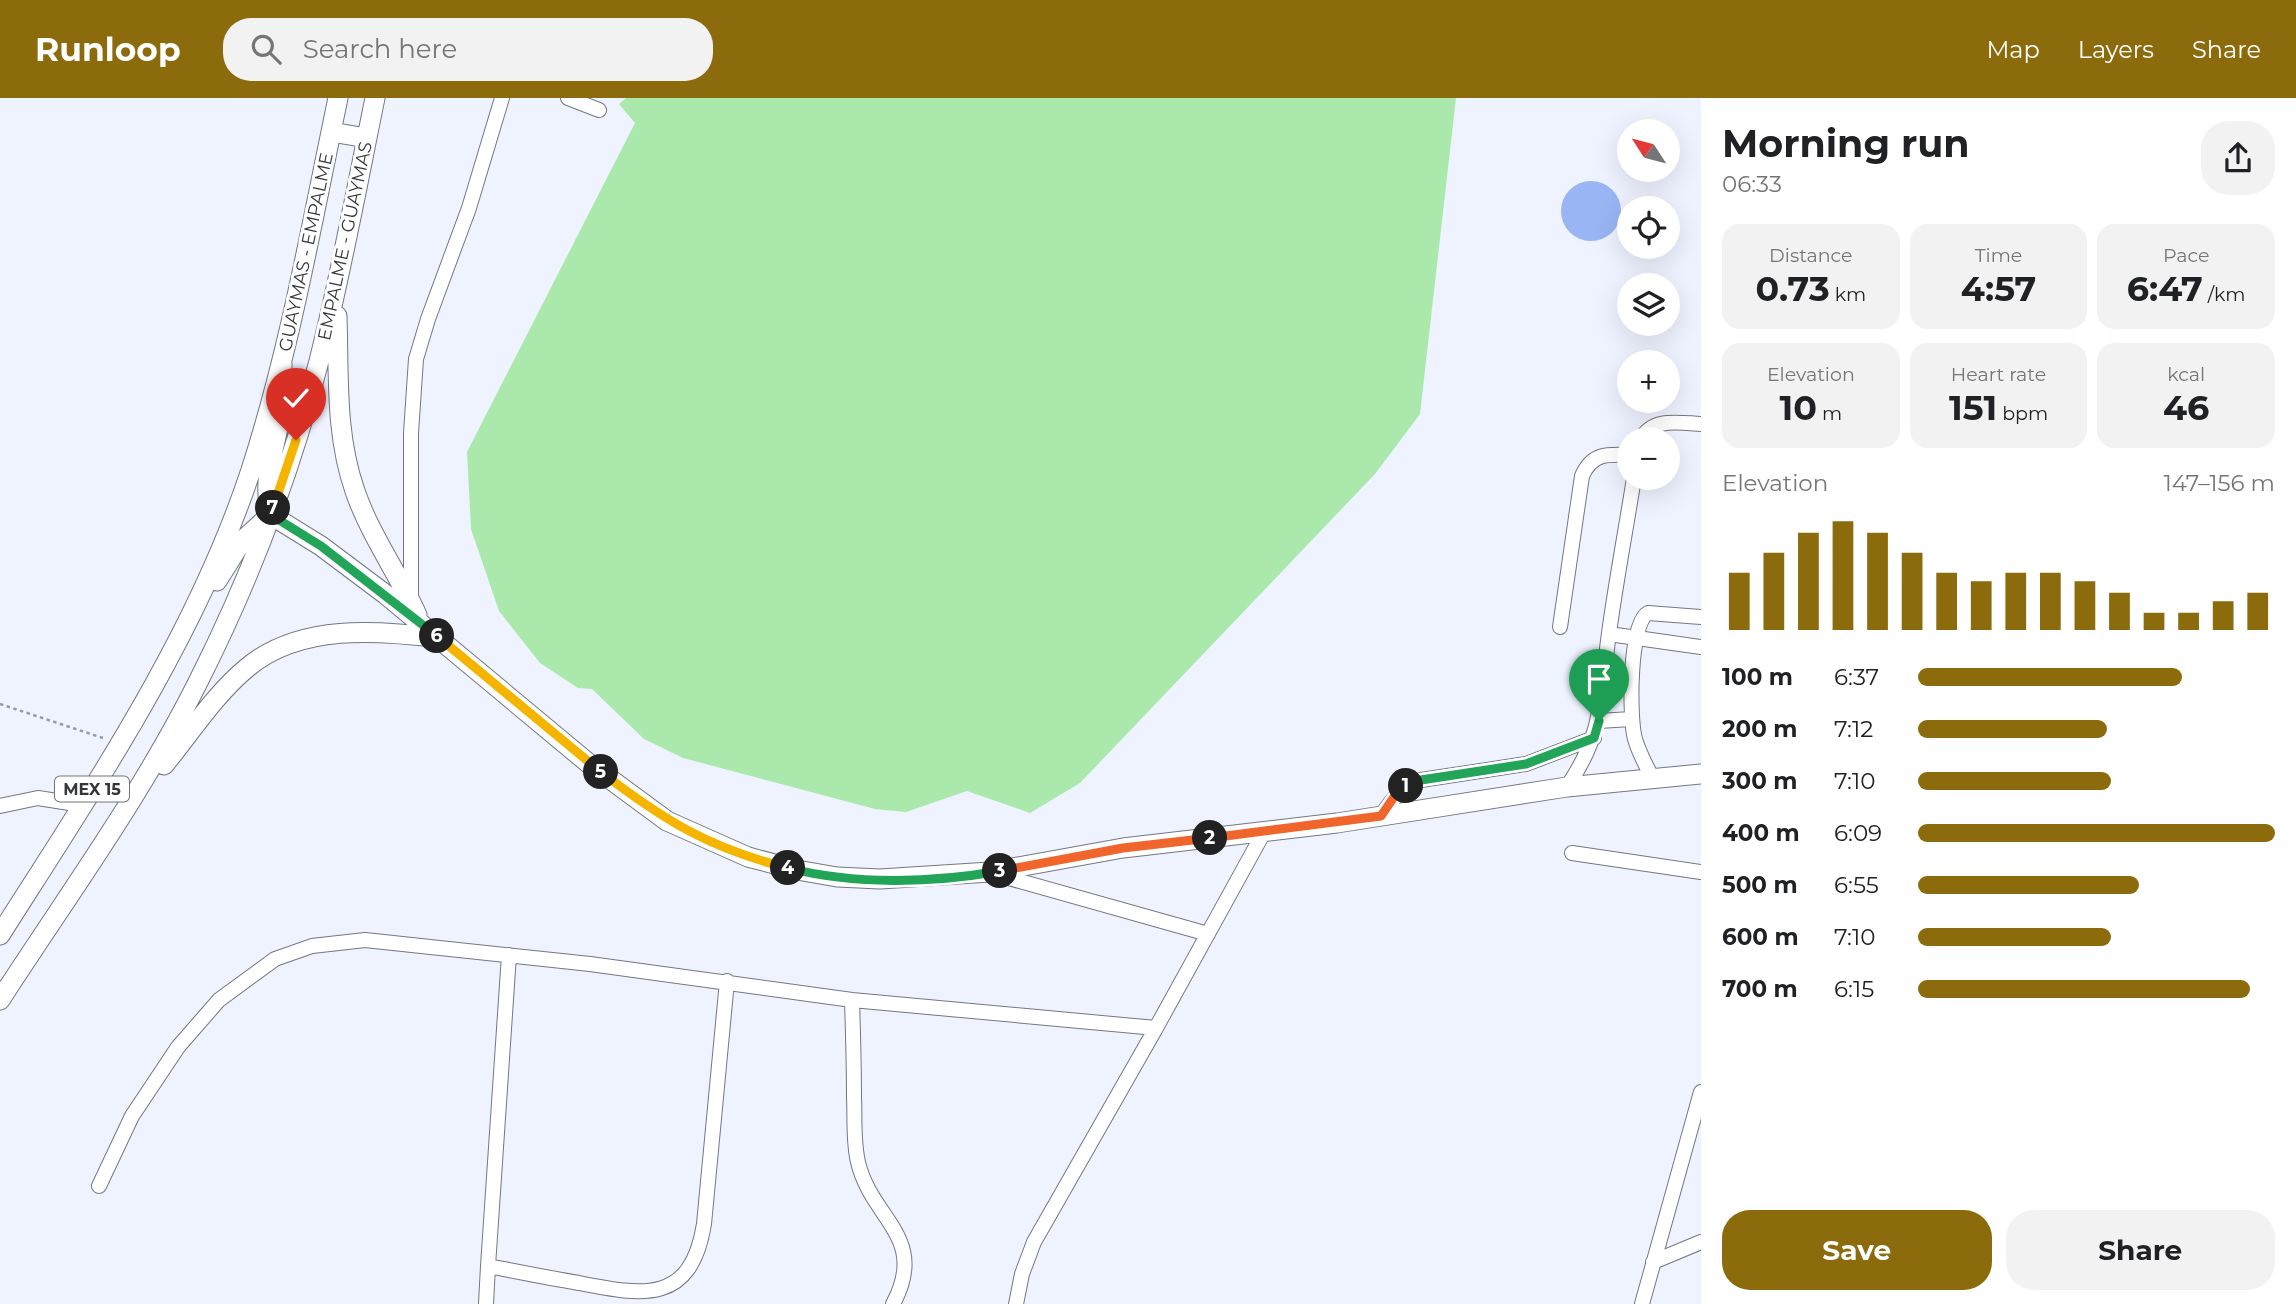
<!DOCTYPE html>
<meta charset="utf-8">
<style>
:root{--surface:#fff;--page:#f2f2f2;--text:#202124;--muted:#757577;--accent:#8c6b0d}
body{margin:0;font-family:Montserrat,sans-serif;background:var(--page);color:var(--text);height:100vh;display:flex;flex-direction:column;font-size:26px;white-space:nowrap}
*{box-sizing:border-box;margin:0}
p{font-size:23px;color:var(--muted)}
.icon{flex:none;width:38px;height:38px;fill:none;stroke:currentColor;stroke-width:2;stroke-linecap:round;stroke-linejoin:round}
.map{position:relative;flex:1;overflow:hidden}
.drawer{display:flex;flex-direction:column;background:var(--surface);width:595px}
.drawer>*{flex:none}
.needle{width:46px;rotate:306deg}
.controls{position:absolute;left:1617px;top:21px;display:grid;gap:14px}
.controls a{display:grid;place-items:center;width:63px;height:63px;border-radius:50%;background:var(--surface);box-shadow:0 7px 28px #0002;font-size:35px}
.pin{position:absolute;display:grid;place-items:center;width:60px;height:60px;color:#fff;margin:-72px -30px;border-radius:50% 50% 50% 0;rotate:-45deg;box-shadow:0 0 7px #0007}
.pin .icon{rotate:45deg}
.km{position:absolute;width:35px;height:35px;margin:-18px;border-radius:50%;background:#222;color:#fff;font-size:19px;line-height:35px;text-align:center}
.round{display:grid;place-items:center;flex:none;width:74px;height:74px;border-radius:28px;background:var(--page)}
.overview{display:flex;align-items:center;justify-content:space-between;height:119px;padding:0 21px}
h1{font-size:38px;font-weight:700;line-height:52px}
.metrics{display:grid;grid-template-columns:repeat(3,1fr);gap:10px;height:119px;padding:7px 21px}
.metrics div{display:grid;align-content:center;border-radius:18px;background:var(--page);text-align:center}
.metrics b{font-size:35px;font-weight:700}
.metrics small{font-size:19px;font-weight:400}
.metrics p{font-size:19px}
.chart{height:196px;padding:14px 21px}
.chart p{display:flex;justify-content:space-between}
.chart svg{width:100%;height:126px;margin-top:7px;stroke:var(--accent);stroke-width:6}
.button{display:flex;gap:14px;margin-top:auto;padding:14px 21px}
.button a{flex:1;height:80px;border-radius:28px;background:var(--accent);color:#fff;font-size:28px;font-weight:700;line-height:80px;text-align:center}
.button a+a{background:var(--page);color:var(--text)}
ul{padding:0 21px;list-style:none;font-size:23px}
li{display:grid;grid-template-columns:112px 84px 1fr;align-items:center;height:52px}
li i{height:18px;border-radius:9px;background:var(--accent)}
header{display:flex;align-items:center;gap:42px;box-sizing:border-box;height:98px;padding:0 35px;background:var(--accent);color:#fff}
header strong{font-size:33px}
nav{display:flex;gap:38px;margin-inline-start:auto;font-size:24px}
.search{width:490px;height:63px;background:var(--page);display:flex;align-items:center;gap:18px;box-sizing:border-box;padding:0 24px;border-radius:28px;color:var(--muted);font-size:26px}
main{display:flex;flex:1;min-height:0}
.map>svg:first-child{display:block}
</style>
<header>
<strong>Runloop</strong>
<div class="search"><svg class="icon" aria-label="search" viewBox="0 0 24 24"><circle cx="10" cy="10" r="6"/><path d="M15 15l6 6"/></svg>Search here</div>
<nav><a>Map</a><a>Layers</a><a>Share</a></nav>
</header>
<main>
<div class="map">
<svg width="1701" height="1206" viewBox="0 0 1701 1206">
<rect width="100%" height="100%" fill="#eef3ff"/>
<path fill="#aae8ab" d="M626,0H1456L1420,316L1375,376L1080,685L1030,715L967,693L906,714L875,711L683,660L644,641L592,591L578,590L540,565L499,513L471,431L467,354L635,25L619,6Z"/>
<path fill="#99b5f4" d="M1561 113a30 30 0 1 1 60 0a30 30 0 1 1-60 0Z"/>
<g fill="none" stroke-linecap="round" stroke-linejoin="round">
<defs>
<path id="minor" d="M568,0L599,12
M1641,341C1653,319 1679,325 1701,326
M411,503V335L416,261L428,221L469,110L502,0
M1560,529L1582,378C1592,355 1607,356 1629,357
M1609,536L1701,549
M1599,623L1631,621
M1653,681C1646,668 1639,655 1635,641C1629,620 1629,525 1648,515L1701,519
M1567,689C1605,633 1600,599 1609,535C1616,483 1626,431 1634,380
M0,708L38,700L82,707
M1381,718C1393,700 1401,689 1421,682L1526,666L1594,640
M1572,755L1701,774
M991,775L1208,836
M852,902C853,934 854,967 854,999C855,1020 853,1043 858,1064C871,1121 929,1139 893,1206
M99,1088L132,1018L178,949L219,902L275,861L312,848L365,842L590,866L852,902L1156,930L1264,734
M1653,1164L1701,1144
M488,1168L509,857
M486,1206L488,1168C519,1174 549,1180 579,1185C644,1198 691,1206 704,1126L727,883
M1016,1206L1022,1176L1034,1144L1156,930
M1642,1206L1701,994"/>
<path id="major" d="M331,34L367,40
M337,218C339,277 335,336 355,393C370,437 398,475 417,517
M282,265C282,283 283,302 280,320C274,353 262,382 271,417L321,448L385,496L587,664L667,723L748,759L797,772L837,779L880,781L990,774L1123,750L1337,725L1567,689L1701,676
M217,483L242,443L268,419
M164,667C191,634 215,596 248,569C300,526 377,532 440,540
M0,837C94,689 196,539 251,372C290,251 312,124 338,0
M0,902C68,797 142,696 198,584C249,483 291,373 319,263C341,176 357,88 375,0"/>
</defs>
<use href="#minor" stroke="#737781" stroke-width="16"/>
<use href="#major" stroke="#737781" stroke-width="21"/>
<path stroke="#969aa2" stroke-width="2.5" stroke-dasharray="3.5 3.5" stroke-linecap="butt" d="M0,606L103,640"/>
<use href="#minor" stroke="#fff" stroke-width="14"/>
<use href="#major" stroke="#fff" stroke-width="19"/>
</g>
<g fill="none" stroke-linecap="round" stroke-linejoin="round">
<defs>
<path id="split-1" d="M1406,688L1421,682L1526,666L1594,640L1599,623"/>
<path id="split-2" d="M1210,740L1381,718L1394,699L1406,688"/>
<path id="split-3" d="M1000,773L1123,750L1210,740"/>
<path id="split-4" d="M788,770C855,787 932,785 1000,773"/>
<path id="split-5" d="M601,674C665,723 709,750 788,770"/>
<path id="split-6" d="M437,538L601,674"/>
<path id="split-7" d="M273,410L271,417L321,448L437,538"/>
<path id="split-8" d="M273,410L296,342"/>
</defs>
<use href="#split-1" stroke="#fff" stroke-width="14"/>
<use href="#split-2" stroke="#fff" stroke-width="14"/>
<use href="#split-3" stroke="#fff" stroke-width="14"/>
<use href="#split-4" stroke="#fff" stroke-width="14"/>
<use href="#split-5" stroke="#fff" stroke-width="14"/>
<use href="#split-6" stroke="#fff" stroke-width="14"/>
<use href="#split-7" stroke="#fff" stroke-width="14"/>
<use href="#split-8" stroke="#fff" stroke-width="14"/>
<use href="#split-1" stroke="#22a559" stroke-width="9"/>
<use href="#split-2" stroke="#f0652b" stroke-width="9"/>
<use href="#split-3" stroke="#f0652b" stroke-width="9"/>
<use href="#split-4" stroke="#22a559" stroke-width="9"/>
<use href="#split-5" stroke="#f5b400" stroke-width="9"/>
<use href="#split-6" stroke="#f5b400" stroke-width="9"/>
<use href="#split-7" stroke="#22a559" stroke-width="9"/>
<use href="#split-8" stroke="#f5b400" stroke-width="9"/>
</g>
<g text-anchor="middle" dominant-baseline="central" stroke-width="6" stroke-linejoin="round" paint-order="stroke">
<rect fill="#fff" stroke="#717275" stroke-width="2" x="55" y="678.5" width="74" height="25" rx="5"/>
<g font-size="16" font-weight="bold" fill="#34363a">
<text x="92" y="691">MEX 15</text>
</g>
<g font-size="18" fill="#34363a" stroke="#fff">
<text transform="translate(345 143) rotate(-78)">EMPALME - GUAYMAS</text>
<text transform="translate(306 154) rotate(-78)">GUAYMAS - EMPALME</text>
</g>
</g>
</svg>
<div class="controls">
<a><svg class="needle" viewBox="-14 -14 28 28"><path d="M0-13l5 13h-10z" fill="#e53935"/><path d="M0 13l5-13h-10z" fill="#757577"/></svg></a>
<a><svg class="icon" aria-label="locate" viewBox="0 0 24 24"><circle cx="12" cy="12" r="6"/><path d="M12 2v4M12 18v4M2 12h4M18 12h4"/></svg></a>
<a><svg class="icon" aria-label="layers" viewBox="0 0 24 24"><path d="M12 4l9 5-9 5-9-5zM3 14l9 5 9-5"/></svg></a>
<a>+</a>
<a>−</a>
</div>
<div class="pin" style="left:1599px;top:623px;background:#1e9e55"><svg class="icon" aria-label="arrive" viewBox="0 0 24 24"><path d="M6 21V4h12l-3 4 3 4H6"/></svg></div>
<div class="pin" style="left:296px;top:342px;background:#d93025"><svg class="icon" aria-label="check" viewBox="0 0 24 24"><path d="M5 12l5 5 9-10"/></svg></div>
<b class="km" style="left:1406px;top:688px">1</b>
<b class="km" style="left:1210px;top:740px">2</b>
<b class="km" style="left:1000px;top:773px">3</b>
<b class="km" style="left:788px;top:770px">4</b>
<b class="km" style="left:601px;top:674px">5</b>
<b class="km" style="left:437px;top:538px">6</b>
<b class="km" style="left:273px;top:410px">7</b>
</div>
<section class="drawer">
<div class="overview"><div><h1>Morning run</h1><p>06:33</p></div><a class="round"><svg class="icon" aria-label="share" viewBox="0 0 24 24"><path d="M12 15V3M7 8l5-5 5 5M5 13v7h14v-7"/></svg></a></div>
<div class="metrics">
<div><p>Distance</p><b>0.73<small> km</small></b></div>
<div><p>Time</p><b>4:57</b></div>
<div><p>Pace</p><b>6:47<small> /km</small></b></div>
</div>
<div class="metrics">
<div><p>Elevation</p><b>10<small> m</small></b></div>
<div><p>Heart rate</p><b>151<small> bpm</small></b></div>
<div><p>kcal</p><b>46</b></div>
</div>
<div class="chart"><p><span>Elevation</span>147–156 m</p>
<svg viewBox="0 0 160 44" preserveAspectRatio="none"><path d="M5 44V24M15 44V17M25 44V10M35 44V6M45 44V10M55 44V17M65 44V24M75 44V27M85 44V24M95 44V24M105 44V27M115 44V31M125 44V38M135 44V38M145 44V34M155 44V31"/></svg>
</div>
<ul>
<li><b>100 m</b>6:37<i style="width:74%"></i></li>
<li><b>200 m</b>7:12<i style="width:53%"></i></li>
<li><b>300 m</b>7:10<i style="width:54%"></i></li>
<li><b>400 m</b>6:09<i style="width:100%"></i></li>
<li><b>500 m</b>6:55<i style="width:62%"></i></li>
<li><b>600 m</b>7:10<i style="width:54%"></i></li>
<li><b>700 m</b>6:15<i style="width:93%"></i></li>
</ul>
<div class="button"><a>Save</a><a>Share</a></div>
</section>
</main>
